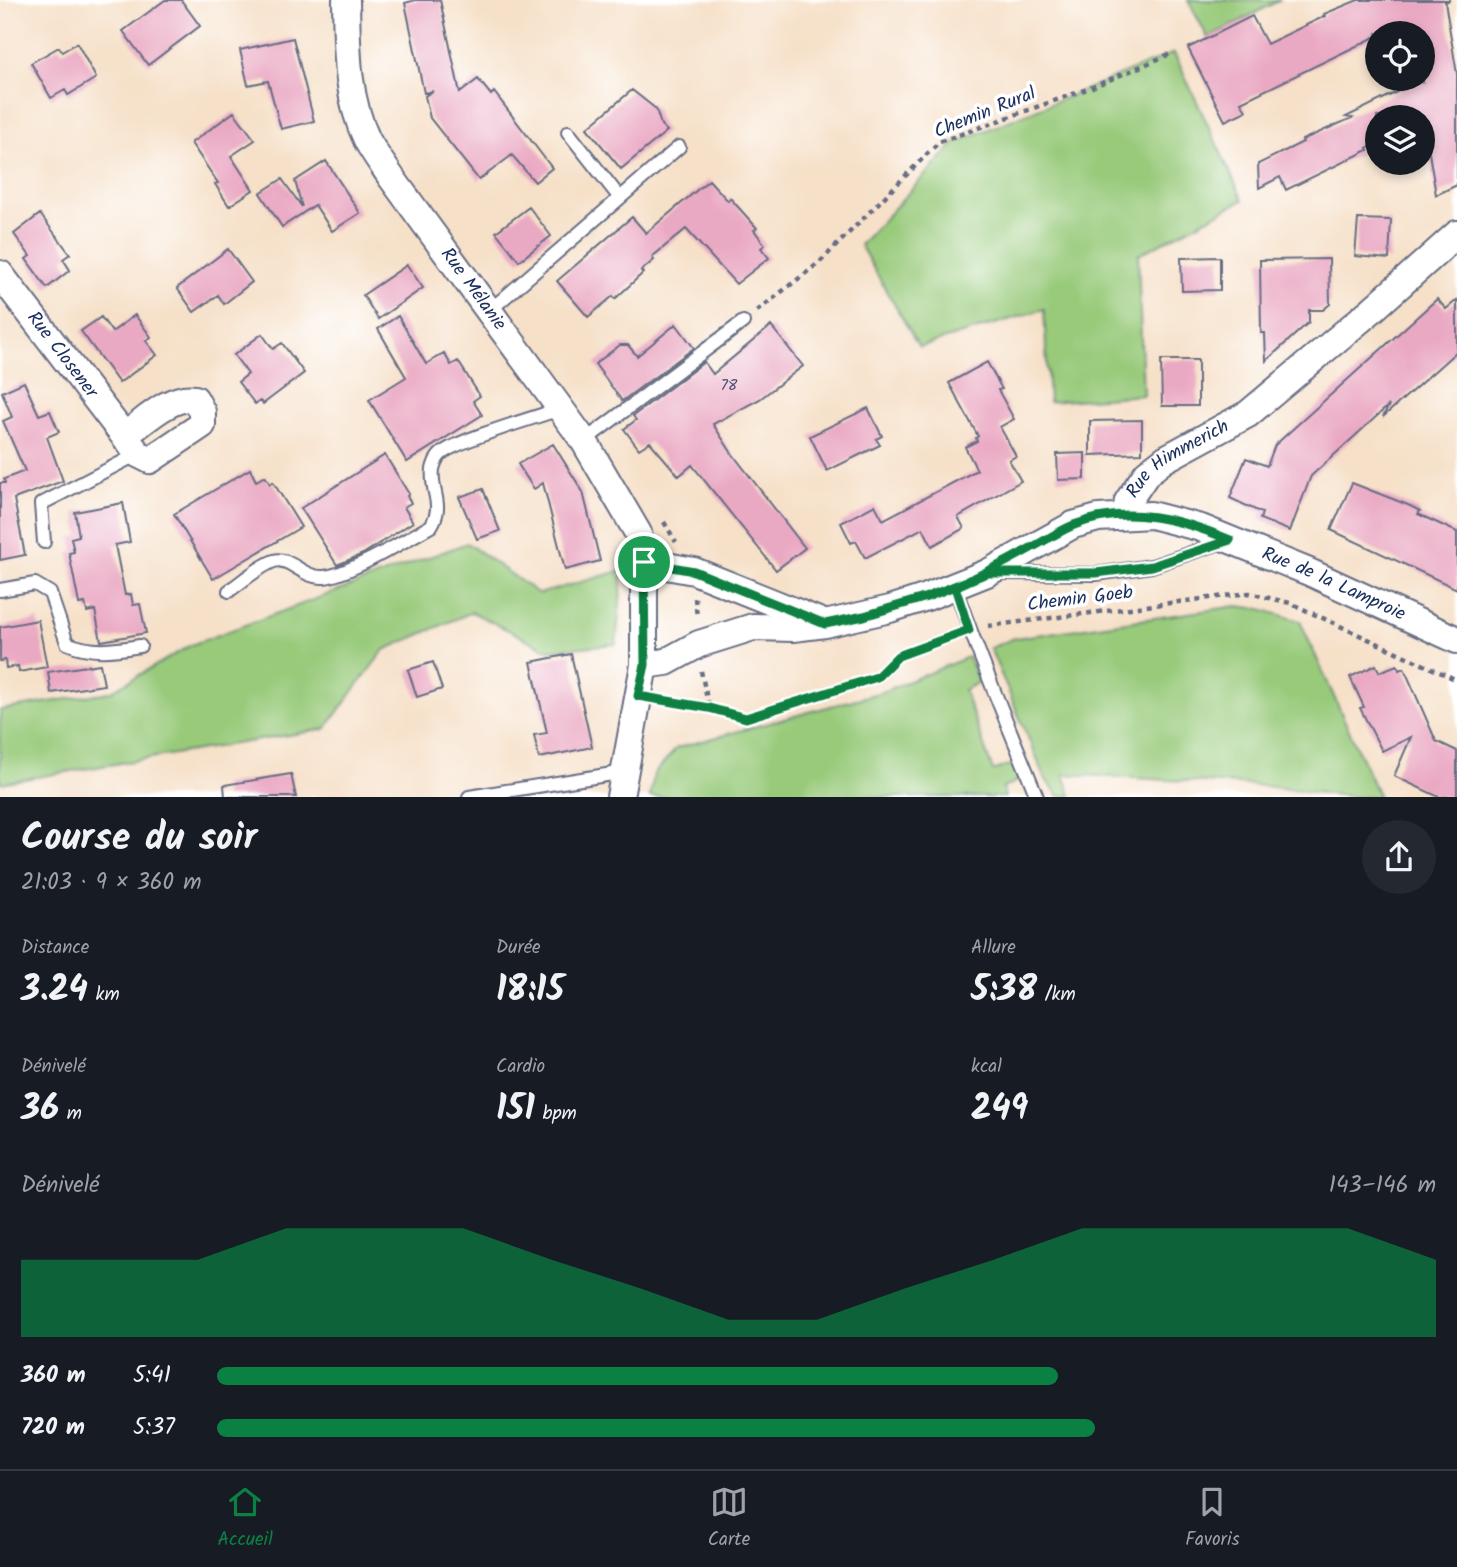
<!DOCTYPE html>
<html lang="fr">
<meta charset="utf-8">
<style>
:root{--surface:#171b24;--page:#242831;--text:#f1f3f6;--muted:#9ea1a6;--line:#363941;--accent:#0b8043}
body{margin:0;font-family:Kalam,sans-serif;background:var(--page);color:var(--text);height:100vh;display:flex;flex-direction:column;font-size:26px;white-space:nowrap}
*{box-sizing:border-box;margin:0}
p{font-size:23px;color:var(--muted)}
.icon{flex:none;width:38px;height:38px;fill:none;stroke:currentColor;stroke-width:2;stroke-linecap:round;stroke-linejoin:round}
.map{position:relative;height:797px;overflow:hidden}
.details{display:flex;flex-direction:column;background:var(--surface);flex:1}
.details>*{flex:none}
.controls{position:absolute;left:1365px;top:21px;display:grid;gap:14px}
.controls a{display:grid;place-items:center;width:70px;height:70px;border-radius:50%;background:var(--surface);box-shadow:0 4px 10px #0003;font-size:35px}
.pin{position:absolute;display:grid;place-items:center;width:60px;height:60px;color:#fff;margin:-30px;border:4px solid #fff;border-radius:50%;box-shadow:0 2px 7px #0007}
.round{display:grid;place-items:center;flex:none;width:74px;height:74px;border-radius:37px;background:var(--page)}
.summary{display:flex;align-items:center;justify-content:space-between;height:119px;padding:0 21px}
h1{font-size:38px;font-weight:700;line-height:52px}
.figures{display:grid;grid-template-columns:repeat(3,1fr);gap:10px;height:119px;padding:7px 21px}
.figures div{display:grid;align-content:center}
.figures b{font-size:35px;font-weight:700}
.figures small{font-size:19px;font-weight:400}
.figures p{font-size:19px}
.chart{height:196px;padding:14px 21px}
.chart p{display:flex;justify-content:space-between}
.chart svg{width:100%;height:126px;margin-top:7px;fill:var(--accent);opacity:.7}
ul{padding:0 21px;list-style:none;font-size:23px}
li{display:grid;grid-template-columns:112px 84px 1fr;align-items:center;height:52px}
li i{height:18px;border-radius:9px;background:var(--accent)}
.dock{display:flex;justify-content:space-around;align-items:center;height:98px;border-top:2px solid var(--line);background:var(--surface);font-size:19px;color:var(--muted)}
.dock a{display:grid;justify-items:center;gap:4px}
.dock .active{color:var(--accent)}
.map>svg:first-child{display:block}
</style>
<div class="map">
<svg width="1457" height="797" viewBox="0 0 1457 797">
<rect width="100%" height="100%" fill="#fff"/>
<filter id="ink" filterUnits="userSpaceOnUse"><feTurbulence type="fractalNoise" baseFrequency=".0143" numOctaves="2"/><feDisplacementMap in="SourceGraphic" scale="14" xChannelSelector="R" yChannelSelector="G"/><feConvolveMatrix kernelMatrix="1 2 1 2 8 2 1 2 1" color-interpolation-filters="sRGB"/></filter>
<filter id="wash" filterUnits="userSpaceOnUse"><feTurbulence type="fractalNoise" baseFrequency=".00686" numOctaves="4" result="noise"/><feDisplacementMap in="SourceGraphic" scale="28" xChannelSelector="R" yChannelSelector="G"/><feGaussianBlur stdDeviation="1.57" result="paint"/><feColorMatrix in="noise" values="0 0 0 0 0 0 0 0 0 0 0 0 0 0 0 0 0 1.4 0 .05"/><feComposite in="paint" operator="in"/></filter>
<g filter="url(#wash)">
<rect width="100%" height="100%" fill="#f6e0c8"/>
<path fill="#98ca7a" stroke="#5a7c6c" stroke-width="2" d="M1188,0H1280L1208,38Z
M1174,53L1243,200L1138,255L1143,395L1049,402L1044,309L919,347L860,245L955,143Z
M467,543L539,594L623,570L616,644L548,650L472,612L384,650L325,729L0,783V710L110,692L191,645Z
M1237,606L1261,609L1300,621L1379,797H1355L1255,785L1064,774L1071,796H1059L1046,780L990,648L1015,638Z
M968,657L979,682L964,690L993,771L1012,764L1019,780L1003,788L1005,797H650L654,774L677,748L882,692Z"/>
<g id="blocks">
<path fill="#eaa9c3" d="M165,0H181L200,26L148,65L123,31Z
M416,0H440L460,93L478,79L491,95L494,92L552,168L535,182L512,155L479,180L430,118L425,96L433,91L424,93L405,3Z
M1358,0H1450L1445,2L1457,74V185L1436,195L1423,117H1377V143L1367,148L1368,150L1286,190L1280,177L1259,188L1258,164L1303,142L1302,140L1352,118L1346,117L1413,84L1423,82V33H1408L1406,22L1383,33H1377V36L1241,102L1246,111L1225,121L1188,48L1252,16L1267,44L1325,16L1324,14Z
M293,38L314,121L281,129L268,81L248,85L240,50Z
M77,43L96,78L68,95L65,90L51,98L31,63L59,47L62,52Z
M632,90L656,109L661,125L667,131L621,169L587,128Z
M234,112L255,140L231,156L253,190L229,206L215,184L218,183L191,143Z
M326,161L360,213L332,231L315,205L282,227L260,193L282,179L302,207L295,181Z
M709,180L728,201L730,198L757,228L754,230L765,245L761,248L769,258L736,284L686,229L652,257L654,260L641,271L643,273L615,299L613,296L588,317L557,281L632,217L646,233Z
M529,207L551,236L519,261L496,232Z
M40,214L70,254L63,259L70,270L47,288L26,259L30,256L14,234Z
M1358,219L1391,220L1389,259L1355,256Z
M228,249L252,282L224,304L218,295L194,312L177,288Z
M1220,257V290L1182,291L1181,258Z
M1329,259L1330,304L1323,310H1309V322L1266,361L1265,333H1261L1260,260Z
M407,265L423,288L378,319L363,295Z
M1437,299L1446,309L1457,300V351L1383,417L1389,405L1311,476L1290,531L1260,519L1262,513L1230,498L1246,458L1267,466L1275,445Z
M135,315L151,337L146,341L157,355L119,383L81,331L101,317L112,332Z
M398,316L426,364L444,353L451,365L458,361L480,396L473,401L482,415L407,462L369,400L406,377L378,329Z
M676,324L694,348L622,401L595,364L620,345H628L637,356Z
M771,326L803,366L760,399L713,424L731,452L805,548L776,570L692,465L679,476L650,442L639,449L624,429L636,420L633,416L704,362L713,374Z
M262,334L273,349L282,343L304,373L263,404L260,401L255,404L238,382L248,374L234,355Z
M1161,360H1198V406H1162Z
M987,362L1002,389L998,390L1014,419L1000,427L1016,456L1009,460L1021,481L958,517L964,528L932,546L923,528L865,558L856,541L851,543L841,523L875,505L883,520L977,470L965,447L977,441L976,438L978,436L949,383Z
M24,382L39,415L50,411L59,432L47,437L63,481L14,499L25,555L0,560V483H5L4,479L25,471L3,421L12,417L2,392Z
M868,408L882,436L876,439L880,445L827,471L810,436Z
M1142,420V453L1090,455V421Z
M553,444L583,492L600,561L565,570L543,483L534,489L518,464Z
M1085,453V479L1058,480L1057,454Z
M385,455L409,494L407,496L411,503L404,507L413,522L363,554L337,565L301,508Z
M250,469L256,481L265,476L270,484L273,482L301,527L213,579L174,514Z
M1352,483L1408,505L1420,511L1418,514L1457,532V589L1331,530Z
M483,489L500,531L477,539L459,497Z
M123,503L130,542L115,545L125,595L131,594L133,605L140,604L146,633L101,641L95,610L87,612L85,603L79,604L69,553L74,552L71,538L79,536L75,512Z
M38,620L47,667L19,672L18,666L6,668L5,660L0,661V627Z
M571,654L592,747L539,758L534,735L547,733L531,662Z
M433,662L442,689L417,697L408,670Z
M100,664L104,685L51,693L48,672Z
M1376,665L1379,672L1397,665L1399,670L1404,668L1436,741L1457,751V797H1439L1394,776L1411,737L1382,751L1360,708L1364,707L1350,677Z
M291,774L296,797H225L224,785Z"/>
</g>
</g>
<g filter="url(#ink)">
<use href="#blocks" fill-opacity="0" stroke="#686d83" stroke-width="2"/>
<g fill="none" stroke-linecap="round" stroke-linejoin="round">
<defs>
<path id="lane" d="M568,132L620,198
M489,311L679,147
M584,441L743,322
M44,542L41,504L138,454
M997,573L1096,574L1152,566L1226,541
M955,587C979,658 1009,727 1037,797
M0,590L35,584L50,593L67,643C92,654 115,650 140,646
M229,591C241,582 260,566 274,561C289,556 304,579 324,577C349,575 407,539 431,526C445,504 430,492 433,469C434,465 437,458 440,455C453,441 537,417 560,409
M469,797L625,772"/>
<g id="street">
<path id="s1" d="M346,0C347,48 346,96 367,140C374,153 383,165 391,177L584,441L638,533L644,562V665L620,797"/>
<path id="s2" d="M0,274L138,454L150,460L202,425V412L195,399C171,394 144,422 124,436"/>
<path id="s3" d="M1125,516L1128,501L1147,473L1165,459L1248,414L1373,309L1457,234"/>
<path d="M644,562L694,571L821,622"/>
<path id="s4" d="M644,665L666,662L699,644L753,627L793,628L825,624L890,609L927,597L987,573L1073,525L1098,518L1151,515L1201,528L1309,572L1457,640"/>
</g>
</defs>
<use href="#lane" stroke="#686d83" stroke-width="16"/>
<use href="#street" stroke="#686d83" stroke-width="30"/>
<path stroke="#686d83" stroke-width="4.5" stroke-dasharray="5 5" stroke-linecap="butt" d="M757,311L820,262L939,142L1090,88L1170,54
M664,522L676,542
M695,598L697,617
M988,626L1249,593L1290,603L1457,680
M701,671L709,708
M663,700L709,708L746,718L877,677L899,656L953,636"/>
<use href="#lane" stroke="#fff" stroke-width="12"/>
<use href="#street" stroke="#fff" stroke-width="26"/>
</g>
</g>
<g fill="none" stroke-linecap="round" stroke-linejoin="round" filter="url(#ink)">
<defs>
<path id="route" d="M644,562L694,571L825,624L864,616L927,597L987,573H1096L1152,566L1230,540C1181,519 1126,504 1074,525C1059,531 1045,541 1031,548C1006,562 981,575 955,587L969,630L898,656L877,677L746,718L709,708L638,696L645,665L644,562"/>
</defs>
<use href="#route" stroke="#fff" stroke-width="14"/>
<use href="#route" stroke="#0b8043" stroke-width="9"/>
</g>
<g text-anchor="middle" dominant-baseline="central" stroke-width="7" stroke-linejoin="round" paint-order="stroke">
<g font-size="16" fill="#4f4e77">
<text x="729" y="385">78</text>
</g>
<g font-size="19" fill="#1b2f5e" stroke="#fff">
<text transform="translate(985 113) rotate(-22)">Chemin Rural</text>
<text stroke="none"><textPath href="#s1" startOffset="326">Rue Mélanie</textPath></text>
<text stroke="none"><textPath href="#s2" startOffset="102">Rue Closener</textPath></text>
<text stroke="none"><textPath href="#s3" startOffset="82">Rue Himmerich</textPath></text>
<text stroke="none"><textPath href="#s4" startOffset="732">Rue de la Lamproie</textPath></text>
<text transform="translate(1080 599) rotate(-7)">Chemin Goeb</text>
</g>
</g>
</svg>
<div class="controls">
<a><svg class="icon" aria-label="locate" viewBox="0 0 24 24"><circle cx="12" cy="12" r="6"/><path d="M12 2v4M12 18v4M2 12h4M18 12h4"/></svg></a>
<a><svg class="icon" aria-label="layers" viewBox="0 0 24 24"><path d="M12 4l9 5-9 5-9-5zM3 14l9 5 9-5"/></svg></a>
</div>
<div class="pin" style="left:644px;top:562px;background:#1e9e55"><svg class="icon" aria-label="arrive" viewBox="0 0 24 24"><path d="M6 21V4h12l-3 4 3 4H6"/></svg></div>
</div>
<section class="details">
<div class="summary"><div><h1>Course du soir</h1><p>21:03 · 9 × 360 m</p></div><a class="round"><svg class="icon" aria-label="share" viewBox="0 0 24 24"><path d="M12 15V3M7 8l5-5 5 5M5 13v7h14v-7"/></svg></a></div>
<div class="figures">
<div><p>Distance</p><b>3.24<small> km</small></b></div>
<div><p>Durée</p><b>18:15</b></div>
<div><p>Allure</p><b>5:38<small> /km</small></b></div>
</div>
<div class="figures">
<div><p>Dénivelé</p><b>36<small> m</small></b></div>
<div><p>Cardio</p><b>151<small> bpm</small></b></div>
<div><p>kcal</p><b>249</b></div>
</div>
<div class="chart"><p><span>Dénivelé</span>143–146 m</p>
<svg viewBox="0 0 160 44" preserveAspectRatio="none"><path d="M0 44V17L10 17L20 17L30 6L40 6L50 6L60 17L70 27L80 38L90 38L100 27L110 17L120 6L130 6L140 6L150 6L160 17V44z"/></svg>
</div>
<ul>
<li><b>360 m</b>5:41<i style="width:69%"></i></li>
<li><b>720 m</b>5:37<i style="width:72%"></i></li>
</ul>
</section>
<nav class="dock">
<a class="active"><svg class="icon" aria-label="home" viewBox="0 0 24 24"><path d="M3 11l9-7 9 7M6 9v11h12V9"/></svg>Accueil</a>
<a><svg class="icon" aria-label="map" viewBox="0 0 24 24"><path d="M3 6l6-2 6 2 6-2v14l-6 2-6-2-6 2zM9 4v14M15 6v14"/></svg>Carte</a>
<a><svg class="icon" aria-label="saved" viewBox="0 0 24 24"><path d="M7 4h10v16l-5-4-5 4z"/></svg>Favoris</a>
</nav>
